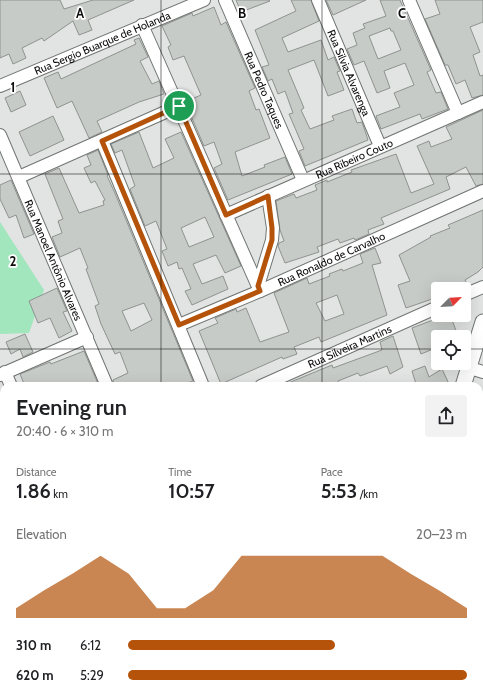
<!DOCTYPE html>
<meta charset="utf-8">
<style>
:root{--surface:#fff;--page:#f2f2f2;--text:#202124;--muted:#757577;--accent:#b45309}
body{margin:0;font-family:Cabin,sans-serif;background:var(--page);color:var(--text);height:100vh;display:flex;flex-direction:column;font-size:15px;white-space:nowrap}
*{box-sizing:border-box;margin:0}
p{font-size:13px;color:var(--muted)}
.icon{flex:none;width:22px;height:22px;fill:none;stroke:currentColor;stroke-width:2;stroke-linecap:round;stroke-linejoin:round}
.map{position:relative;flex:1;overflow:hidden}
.sheet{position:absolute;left:0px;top:382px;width:483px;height:316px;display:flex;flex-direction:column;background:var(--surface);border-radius:12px 12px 0 0;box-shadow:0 4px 16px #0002}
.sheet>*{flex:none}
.needle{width:26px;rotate:66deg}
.buttons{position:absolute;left:431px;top:282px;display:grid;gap:8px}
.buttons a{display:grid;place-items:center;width:40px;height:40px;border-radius:4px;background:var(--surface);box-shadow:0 4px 16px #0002;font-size:20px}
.pin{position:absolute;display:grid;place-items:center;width:34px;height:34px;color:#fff;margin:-17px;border:2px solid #fff;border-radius:50%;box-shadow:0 1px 4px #0007}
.round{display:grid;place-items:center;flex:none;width:42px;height:42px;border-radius:4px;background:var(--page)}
.headline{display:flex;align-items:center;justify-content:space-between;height:68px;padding:0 16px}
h1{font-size:22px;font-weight:600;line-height:30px}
.figures{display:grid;grid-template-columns:repeat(3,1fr);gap:6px;height:68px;padding:4px 16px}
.figures div{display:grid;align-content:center}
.figures b{font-size:20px;font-weight:600}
.figures small{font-size:11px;font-weight:400}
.figures p{font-size:11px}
.chart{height:112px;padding:8px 16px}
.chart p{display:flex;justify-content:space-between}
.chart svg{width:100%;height:72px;margin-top:4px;fill:var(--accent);opacity:.7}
ul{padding:0 16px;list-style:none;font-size:13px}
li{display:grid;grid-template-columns:64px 48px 1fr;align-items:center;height:30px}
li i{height:10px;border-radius:5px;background:var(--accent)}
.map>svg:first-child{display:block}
</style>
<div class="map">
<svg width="483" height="698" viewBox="0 0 483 698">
<rect width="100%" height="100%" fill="#e1e4e2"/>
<path fill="#a1e6bd" d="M0,222L44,290L29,333L0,334Z"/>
<path fill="#c7cbc8" stroke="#8f9390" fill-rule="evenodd" d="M0,0H60L64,9L93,0H134L88,20L92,30L79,35L73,21L44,41L42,38L22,48L26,58L13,64L9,54L0,58Z
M236,0H269L270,1L241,12Z
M291,0H311L319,21L282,38L288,52L321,40L328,60L334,57L340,71L337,72L344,90L328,96L314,60L288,70L304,108L301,110L310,129L334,120L332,116L352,109L357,123L362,122L368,140L305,166L299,151L304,149L289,114L293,113L285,91L278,94L272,79L268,81L262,67L269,65L255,30L296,11Z
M326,0H366L333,15Z
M380,0H400L431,70L427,72L436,93L441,92L448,109L422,119L420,114L381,129L376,116L400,107L394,93L414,85L405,63L384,71L390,88L377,93L364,61L354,65L347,49L357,45L353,33L365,28L363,24L386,16ZM390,28L391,31H393L401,50L378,59L369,36Z
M435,0H483V22L470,27L480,52L473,55L480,76L483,75V95L472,98L465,80L456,84L448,65H445L425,19L440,14Z
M214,7L221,25L226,22L255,88L249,91L256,110L259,109L270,138L235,152L242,176L265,167L264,165L285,157L292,174L228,200L214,168L222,164L214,142L204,146L185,102L201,95L184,56L173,60L168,47L171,45L162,26L192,13L193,16Z
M139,38L148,57L140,61L152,84L159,81L164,94L139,102L97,121L102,132L89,138L72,101L57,108L44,78L58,72L61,79L136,44L134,40Z
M20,91L26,105L11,112L5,98Z
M483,110V184L476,186L466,167L446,177L450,189L381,218L384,224L368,230L369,234L355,240L354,238L340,243L338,239L317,247L319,252L285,263L278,246L279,243L284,241L280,230L276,201L294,194L296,198L317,190L315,185L327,180V182L352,172L351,170L396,154L411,193L434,184L417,146L429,141L431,147L452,139L446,127Z
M53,116L64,140L30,156L19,132Z
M139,132L153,168L174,158L165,139L181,132L241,266L225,273L216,255L193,264L202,284L223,276L228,289L192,305L185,291L191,289L182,268L179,269L177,262L168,266L162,251L167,249L156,221L145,226L130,189L135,186L122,150L115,153L111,144ZM205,217L214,237L189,247L181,228Z
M98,150L108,175L107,176L114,191L193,381L180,386H114L113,380L128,373L120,352L115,354L101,324L95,306L99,304L86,269L88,268L80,248L60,257L52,237L62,233L58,221L63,219L45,174L59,168L79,213L104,205L103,201L105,200L95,181L91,183L84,168L91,165L87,155ZM144,303L152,320L131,331L122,311Z
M11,180L34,234L24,238L16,215L9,218L0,199V185Z
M483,210V267L478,272L465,280L468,285L460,289H438V297L406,308L398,285L410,281L399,255L431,237L430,236L450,228L448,225Z
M375,248L381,263L372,265L387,315L321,342L319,337L294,347L297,354L283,359L282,357L221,384L199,331L218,323L215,318L236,309L237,312L246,308L260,342L289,332L274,293L307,278L309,284L330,276L329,274L342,269L343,271L363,263L360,254ZM337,295L344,314L325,321L316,303Z
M57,288L67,311L63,312L72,331L59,338L50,318L38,323L29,301Z
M438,315H450L457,333L438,337V347L421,354L412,328L433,320L432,318Z
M25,334L33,352L23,357L20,349L11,354L6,342Z
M393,336L403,367L390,374L387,366L360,376L358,373L338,381L340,386H281L332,365L333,368L382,350L380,342Z
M84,351L99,386H34L32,383L25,386L20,374L50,362L51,364Z
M425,366L429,377L442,369L450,386H413L416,384L412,371Z"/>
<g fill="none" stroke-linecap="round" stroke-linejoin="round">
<defs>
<g id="minor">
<path id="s1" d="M225,0L303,180"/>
<path id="s2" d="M318,0L380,146"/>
<path d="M409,0L458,113"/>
<path d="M142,25L260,291"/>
<path id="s3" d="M0,86L204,0"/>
<path id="s4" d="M0,135L107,386"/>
<path d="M102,141L203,386"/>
<path d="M19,177L179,106"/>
<path id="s5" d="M226,215L483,102"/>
<path d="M258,286L272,240L273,228L268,196"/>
<path d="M464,295L483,287"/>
<path id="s6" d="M179,325L260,291L483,191"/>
<path d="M470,368L483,372"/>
<path d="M5,372L11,386"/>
<path d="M0,375L87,337"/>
<path id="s7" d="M261,386L438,307"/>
<path d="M0,576L4,585"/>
<path d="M0,597L4,595"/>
<path d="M479,682L483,680"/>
<path d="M114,694L116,698"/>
<path d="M215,696L219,694"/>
<path d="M7,698L16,694"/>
<path d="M444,698L453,694"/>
</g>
<path id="tertiary" d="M463,386L483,322
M479,563L483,585"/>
</defs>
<use href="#minor" stroke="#717572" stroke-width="14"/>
<use href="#tertiary" stroke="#717572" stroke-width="17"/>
<use href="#minor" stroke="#fff" stroke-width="12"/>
<use href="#tertiary" stroke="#fff" stroke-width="15"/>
</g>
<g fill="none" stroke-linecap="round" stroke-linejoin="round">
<defs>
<path id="route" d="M179,106L226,215L268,196L272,228V240L258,286L260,291L179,325L102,141Z"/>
</defs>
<use href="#route" stroke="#fff" stroke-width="8"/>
<use href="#route" stroke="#b45309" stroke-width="5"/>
</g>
<path fill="none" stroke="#0b0c0b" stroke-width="1" stroke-opacity="0.55" d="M161,0V386M322,0V386M0,174H483M0,349H438M464,349H483M0,524H4M479,524H483M161,694V698M322,694V698"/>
<g text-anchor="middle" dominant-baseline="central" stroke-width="3.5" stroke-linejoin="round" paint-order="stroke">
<g font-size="11" fill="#0b0c0b" stroke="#fff">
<text stroke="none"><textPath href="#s3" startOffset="111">Rua Sergio Buarque de Holanda</textPath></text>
<text stroke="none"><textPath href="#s2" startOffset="79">Rua Silvia Alvarenga</textPath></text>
<text stroke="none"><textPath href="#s1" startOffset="98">Rua Pedro Taques</textPath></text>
<text stroke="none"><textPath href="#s5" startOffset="140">Rua Ribeiro Couto</textPath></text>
<text stroke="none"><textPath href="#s6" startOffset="166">Rua Ronaldo de Carvalho</textPath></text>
<text stroke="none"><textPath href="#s4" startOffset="136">Rua Manoel Antônio Alvares</textPath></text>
<text stroke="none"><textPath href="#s7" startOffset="97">Rua Silveira Martins</textPath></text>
</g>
</g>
<g font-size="13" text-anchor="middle" font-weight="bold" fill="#0b0c0b" stroke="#fff" stroke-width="3.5" stroke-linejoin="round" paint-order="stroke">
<text x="80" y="18">A</text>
<text x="242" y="18">B</text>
<text x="402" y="18">C</text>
<text x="13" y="92">1</text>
<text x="13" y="266">2</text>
</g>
</svg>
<div class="buttons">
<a><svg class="needle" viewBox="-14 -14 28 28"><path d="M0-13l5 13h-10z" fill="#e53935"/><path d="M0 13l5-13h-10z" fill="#757577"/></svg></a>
<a><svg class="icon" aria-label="locate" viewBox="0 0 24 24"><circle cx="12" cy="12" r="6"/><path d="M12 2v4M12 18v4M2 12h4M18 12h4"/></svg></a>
</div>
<div class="pin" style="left:179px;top:106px;background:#1e9e55"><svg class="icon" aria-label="arrive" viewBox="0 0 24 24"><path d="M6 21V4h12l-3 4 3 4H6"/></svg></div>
<section class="sheet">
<div class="headline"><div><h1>Evening run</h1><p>20:40 · 6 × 310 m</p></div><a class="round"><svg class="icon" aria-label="share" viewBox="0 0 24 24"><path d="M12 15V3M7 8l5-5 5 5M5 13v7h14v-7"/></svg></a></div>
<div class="figures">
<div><p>Distance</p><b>1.86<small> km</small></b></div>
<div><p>Time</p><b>10:57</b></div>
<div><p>Pace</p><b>5:53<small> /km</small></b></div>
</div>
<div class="chart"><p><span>Elevation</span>20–23 m</p>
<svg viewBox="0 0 160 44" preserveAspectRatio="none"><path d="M0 44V38L10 27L20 17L30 6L40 17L50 38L60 38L70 27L80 6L90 6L100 6L110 6L120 6L130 6L140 17L150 27L160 38V44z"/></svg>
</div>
<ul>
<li><b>310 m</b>6:12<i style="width:61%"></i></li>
<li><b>620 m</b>5:29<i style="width:100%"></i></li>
</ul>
</section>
</div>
